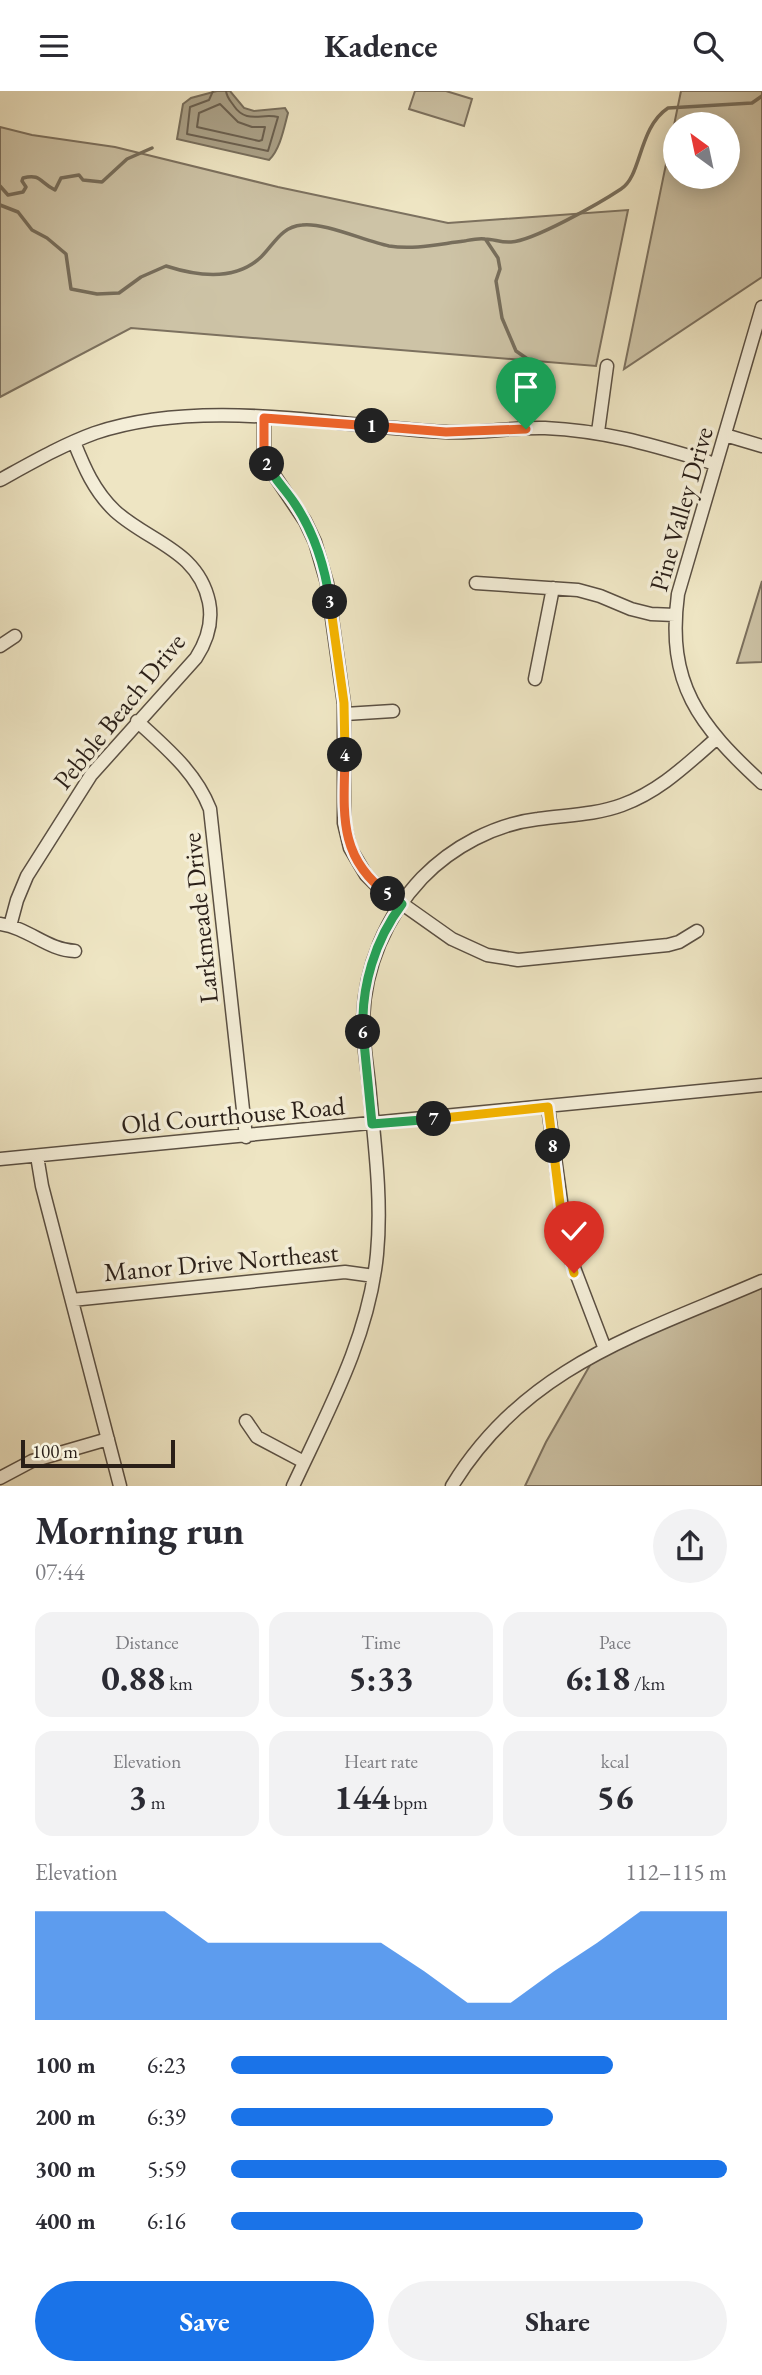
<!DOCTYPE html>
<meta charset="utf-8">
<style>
:root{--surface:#fff;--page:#f2f2f3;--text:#2b2b33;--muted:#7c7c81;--accent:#1a73e8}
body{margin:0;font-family:"EB Garamond",serif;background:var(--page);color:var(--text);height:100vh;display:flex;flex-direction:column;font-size:26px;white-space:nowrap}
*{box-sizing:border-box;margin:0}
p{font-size:23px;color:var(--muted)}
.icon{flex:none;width:38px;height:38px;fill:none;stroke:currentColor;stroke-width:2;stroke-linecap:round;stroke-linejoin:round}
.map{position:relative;height:1395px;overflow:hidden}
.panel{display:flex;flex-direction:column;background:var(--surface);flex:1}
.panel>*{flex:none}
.needle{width:46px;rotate:327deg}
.buttons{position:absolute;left:663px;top:21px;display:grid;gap:14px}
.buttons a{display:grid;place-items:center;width:77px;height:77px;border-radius:50%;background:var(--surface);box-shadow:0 4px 18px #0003;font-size:35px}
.scale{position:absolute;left:21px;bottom:18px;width:154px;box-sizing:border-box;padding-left:7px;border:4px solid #2a1f18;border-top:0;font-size:19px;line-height:24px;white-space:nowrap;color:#2a1f18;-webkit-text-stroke:5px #f4eed8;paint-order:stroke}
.pin{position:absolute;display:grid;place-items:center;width:60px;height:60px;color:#fff;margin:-72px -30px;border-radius:50% 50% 50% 0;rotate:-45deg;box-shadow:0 0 7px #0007}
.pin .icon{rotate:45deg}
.km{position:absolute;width:35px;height:35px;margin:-18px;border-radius:50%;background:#222;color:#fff;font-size:19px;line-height:35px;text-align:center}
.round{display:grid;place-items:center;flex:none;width:74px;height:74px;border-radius:37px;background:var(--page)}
.head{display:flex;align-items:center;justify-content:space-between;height:119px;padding:0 35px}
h1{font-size:38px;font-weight:700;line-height:52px}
.stats{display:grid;grid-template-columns:repeat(3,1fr);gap:10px;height:119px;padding:7px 35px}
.stats div{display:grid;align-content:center;border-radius:18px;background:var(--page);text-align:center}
.stats b{font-size:35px;font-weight:700}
.stats small{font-size:19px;font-weight:400}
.stats p{font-size:19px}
.chart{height:196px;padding:14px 35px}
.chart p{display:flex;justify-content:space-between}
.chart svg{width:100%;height:126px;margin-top:7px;fill:var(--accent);opacity:.7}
.primary-button{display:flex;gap:14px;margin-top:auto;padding:14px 35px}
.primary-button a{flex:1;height:80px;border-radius:42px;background:var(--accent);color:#fff;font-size:28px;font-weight:700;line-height:80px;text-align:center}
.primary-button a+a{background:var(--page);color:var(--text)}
ul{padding:0 35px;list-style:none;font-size:23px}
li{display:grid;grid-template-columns:112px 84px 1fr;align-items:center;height:52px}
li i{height:18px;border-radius:9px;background:var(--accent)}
header{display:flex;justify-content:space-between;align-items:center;height:91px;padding:0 35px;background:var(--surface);font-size:32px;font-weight:700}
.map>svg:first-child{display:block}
</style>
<header><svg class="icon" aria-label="menu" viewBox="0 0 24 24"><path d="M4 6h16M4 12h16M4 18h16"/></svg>Kadence<svg class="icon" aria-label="search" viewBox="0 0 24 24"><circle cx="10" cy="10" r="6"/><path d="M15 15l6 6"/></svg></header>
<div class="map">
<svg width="762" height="1395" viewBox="0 0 762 1395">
<rect width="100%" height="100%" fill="#eee5c3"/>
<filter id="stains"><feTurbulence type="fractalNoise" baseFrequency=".00286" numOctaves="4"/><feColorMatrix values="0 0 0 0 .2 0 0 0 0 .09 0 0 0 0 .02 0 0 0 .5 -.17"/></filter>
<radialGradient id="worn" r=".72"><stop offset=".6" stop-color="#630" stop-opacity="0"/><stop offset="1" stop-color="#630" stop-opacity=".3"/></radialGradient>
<path fill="#cdc3a6" stroke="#7c715f" stroke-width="2" fill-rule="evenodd" d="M415,0H446L472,8L464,35L409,18Z
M681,0H762V186L624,278ZM676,33H728V86H676Z
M0,36L32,44L115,56L278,96L448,132L628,119L596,275L131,237L0,306Z
M762,490V571L737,572Z
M762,1190V1395H525L546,1351L597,1262Z"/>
<path fill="#aba289" stroke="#776e5c" stroke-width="2" d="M217,0H230L244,17L254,20L285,17L288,22C284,37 280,59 269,69L177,48L183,13L191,7Z"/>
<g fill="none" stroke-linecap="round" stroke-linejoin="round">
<path stroke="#6a6050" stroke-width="2" d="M213,0L209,9L190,16L187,43L268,60L278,26C262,22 246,33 234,15C230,9 227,7 226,0
M220,13L238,31L252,36H265L262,49L259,50L197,36L199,22Z"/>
<path stroke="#776e5c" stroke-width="3.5" d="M0,95L8,104L23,101L26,96L22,90L23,87C41,82 40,92 55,99L61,87L79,84L83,89L102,91L127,68L152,57
M0,114L18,121L32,139L47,147L66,163L71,198L97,203L119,202L141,186L166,175C197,185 235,191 261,166C275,152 281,136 302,134C323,131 365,150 389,155C414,159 439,153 464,150C470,149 478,147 485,148C494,148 501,152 511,151C533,150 600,112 621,98C642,85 638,37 668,17L752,12L762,5
M486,149L498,167L500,178L496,190L502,227L516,260L529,269"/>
<defs>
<path id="minor" d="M762,216L678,503C666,593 699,634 762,692
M264,327V364L268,375L305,430L315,451L327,492L344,613V732L350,757L366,784L377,795L452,848L487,864L518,869L668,854L679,851L697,840
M598,341L607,275
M725,344L762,355
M0,389C31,372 62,354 95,342C202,306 333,335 444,341C477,343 511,336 545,337C609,340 655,355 716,373
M476,492L578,499L600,505L631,518L651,523L675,524
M0,555L15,545
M535,588L553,497
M345,623L393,620
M137,630C166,657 195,680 210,718L246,1046
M0,833C29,837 47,859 75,860
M10,835L17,809L27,785L91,684L196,567C207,550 213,531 209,511C198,459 149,451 115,420C94,400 84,376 74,351
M548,1016L568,1161L605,1258
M37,1065L42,1095L120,1395
M0,1068L762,994
M72,1209L345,1181L374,1185
M246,1330L257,1346L304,1371
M0,1387L32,1370L108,1348
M293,1395C328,1320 369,1246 377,1163C382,1110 375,1056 370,1004C368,979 363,955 363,930C364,877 386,825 422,787C452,756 495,733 538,728C566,724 595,724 622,714C660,700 686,674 716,648
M452,1395C525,1275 640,1243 762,1190"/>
</defs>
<use href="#minor" stroke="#5b5043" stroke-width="15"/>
<use href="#minor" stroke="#f4eed8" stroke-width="12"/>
</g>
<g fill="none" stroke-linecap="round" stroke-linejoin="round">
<defs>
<path id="split-1" d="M372,335L446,341L526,338"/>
<path id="split-2" d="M267,373L264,363V327L372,335"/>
<path id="split-3" d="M267,373C274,388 286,399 295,413C315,443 325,476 330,511"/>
<path id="split-4" d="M330,511L344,612L345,664"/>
<path id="split-5" d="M345,664C344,721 337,766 388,803"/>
<path id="split-6" d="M363,941C361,895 375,849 402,813L388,803"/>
<path id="split-7" d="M363,941L372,1033L434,1028"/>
<path id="split-8" d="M434,1028L548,1016L553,1055"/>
<path id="split-9" d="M553,1055L563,1138L574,1182"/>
</defs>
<use href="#split-1" stroke="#fff" stroke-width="14"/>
<use href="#split-2" stroke="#fff" stroke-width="14"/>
<use href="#split-3" stroke="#fff" stroke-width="14"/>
<use href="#split-4" stroke="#fff" stroke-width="14"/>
<use href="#split-5" stroke="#fff" stroke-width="14"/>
<use href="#split-6" stroke="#fff" stroke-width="14"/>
<use href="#split-7" stroke="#fff" stroke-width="14"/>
<use href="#split-8" stroke="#fff" stroke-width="14"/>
<use href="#split-9" stroke="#fff" stroke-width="14"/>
<use href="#split-1" stroke="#f0652b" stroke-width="9"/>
<use href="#split-2" stroke="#f0652b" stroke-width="9"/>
<use href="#split-3" stroke="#22a559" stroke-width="9"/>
<use href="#split-4" stroke="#f5b400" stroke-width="9"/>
<use href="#split-5" stroke="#f0652b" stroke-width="9"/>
<use href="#split-6" stroke="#22a559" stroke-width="9"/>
<use href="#split-7" stroke="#22a559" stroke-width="9"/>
<use href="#split-8" stroke="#f5b400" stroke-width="9"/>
<use href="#split-9" stroke="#f5b400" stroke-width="9"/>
</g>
<g text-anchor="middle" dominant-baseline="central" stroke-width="7" stroke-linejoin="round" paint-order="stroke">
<g font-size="26" fill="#2a1f18" stroke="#f4eed8">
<text transform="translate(681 418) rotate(-74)">Pine Valley Drive</text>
<text transform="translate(119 620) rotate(-51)">Pebble Beach Drive</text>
<text transform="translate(200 827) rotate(-96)">Larkmeade Drive</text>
<text transform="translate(233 1024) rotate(-5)">Old Courthouse Road</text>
<text transform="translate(221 1171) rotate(-5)">Manor Drive Northeast</text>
</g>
</g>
<rect width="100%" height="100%" filter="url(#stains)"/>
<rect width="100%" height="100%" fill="url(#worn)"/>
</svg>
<div class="buttons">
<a><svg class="needle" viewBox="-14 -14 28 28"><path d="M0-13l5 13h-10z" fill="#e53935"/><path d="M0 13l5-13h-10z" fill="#7c7c81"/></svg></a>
</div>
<div class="scale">100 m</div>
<div class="pin" style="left:526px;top:338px;background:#1e9e55"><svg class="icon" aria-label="arrive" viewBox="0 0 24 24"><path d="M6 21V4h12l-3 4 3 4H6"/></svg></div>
<div class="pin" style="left:574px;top:1182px;background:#d93025"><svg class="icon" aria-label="check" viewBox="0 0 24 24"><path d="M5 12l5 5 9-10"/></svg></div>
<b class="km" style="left:372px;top:335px">1</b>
<b class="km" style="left:267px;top:373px">2</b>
<b class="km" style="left:330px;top:511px">3</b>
<b class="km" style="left:345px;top:664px">4</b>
<b class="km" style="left:388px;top:803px">5</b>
<b class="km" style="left:363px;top:941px">6</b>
<b class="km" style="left:434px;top:1028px">7</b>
<b class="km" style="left:553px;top:1055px">8</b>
</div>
<section class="panel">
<div class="head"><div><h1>Morning run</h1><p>07:44</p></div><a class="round"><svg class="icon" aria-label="share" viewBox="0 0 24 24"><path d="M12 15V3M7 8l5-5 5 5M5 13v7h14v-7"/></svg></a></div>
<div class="stats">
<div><p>Distance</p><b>0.88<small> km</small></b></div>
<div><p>Time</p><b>5:33</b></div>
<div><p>Pace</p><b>6:18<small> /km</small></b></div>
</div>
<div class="stats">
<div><p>Elevation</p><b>3<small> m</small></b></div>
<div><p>Heart rate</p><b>144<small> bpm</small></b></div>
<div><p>kcal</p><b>56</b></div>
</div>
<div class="chart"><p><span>Elevation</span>112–115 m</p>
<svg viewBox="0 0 160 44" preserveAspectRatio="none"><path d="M0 44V6L10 6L20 6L30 6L40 17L50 17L60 17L70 17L80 17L90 27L100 38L110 38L120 27L130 17L140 6L150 6L160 6V44z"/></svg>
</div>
<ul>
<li><b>100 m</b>6:23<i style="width:77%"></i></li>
<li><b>200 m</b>6:39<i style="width:65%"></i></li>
<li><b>300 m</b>5:59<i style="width:100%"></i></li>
<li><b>400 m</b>6:16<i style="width:83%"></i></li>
</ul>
<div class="primary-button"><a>Save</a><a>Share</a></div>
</section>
